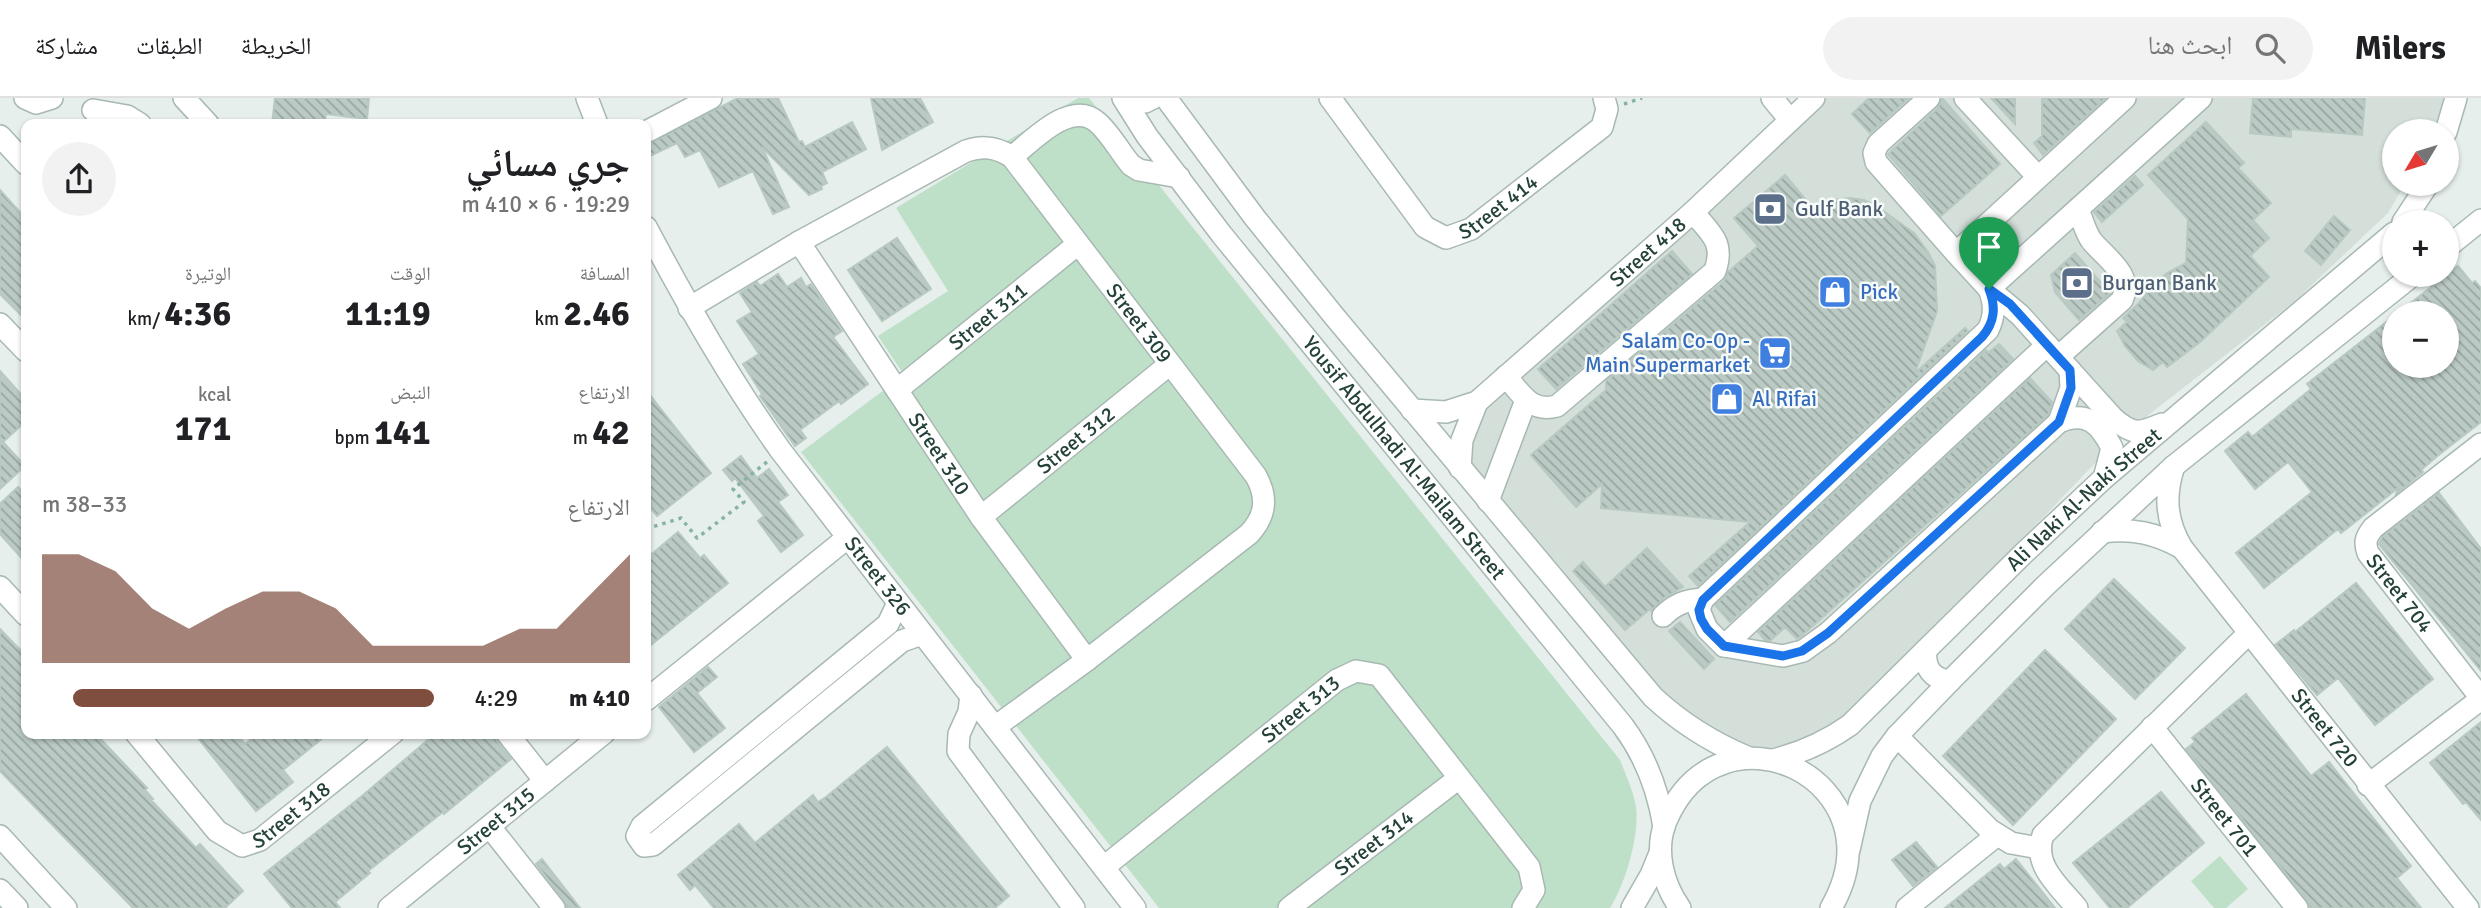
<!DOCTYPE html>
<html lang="ar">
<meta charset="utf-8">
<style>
:root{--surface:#fff;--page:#f2f2f2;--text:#202124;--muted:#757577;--line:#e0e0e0;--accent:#7f4e3f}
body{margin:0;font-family:Signika,"Noto Naskh Arabic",sans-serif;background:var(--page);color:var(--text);direction:rtl;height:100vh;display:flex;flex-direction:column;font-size:26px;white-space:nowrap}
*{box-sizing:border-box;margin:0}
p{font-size:23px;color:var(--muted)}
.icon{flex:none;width:38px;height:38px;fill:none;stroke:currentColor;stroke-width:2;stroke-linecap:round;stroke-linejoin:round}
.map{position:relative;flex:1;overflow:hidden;direction:ltr}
.side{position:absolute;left:21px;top:21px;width:630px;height:620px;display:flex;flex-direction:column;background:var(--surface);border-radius:14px;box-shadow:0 2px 5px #0004;direction:rtl}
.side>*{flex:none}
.needle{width:46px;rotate:232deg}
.tools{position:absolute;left:2382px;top:21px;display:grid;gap:14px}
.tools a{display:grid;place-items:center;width:77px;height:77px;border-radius:50%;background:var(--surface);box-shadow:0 2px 5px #0004;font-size:35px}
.pin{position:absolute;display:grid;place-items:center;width:60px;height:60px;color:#fff;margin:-72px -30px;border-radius:50% 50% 50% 0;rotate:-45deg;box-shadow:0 0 7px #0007}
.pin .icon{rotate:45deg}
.round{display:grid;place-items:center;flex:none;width:74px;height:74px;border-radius:37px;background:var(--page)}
.head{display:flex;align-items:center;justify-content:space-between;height:119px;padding:0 21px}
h1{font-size:38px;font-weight:800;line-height:52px}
.stats{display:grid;grid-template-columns:repeat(3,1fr);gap:10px;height:119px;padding:7px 21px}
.stats div{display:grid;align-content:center}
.stats b{font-size:35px;font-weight:800}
.stats small{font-size:19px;font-weight:400}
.stats p{font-size:19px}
.chart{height:196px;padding:14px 21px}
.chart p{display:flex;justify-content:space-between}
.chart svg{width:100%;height:126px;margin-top:7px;fill:var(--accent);opacity:.7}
ul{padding:0 21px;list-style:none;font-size:23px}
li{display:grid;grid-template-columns:112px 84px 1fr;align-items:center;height:52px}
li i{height:18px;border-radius:9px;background:var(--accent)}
header{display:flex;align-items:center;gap:42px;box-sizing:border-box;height:98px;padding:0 35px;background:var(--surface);border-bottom:2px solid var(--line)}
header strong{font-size:33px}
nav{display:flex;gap:38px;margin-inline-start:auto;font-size:24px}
.search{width:490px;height:63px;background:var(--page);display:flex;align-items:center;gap:18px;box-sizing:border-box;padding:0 24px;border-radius:38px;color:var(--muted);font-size:26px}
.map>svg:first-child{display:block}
</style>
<header>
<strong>Milers</strong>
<div class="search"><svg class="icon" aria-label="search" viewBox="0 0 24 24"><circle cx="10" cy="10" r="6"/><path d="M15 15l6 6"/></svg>ابحث هنا</div>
<nav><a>الخريطة</a><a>الطبقات</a><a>مشاركة</a></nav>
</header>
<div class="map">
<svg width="2481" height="810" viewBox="0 0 2481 810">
<defs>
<pattern id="building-back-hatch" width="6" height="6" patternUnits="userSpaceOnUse" patternTransform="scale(1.75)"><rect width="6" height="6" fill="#bbcac4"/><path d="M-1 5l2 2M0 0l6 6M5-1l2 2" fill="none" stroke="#98a6a0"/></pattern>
</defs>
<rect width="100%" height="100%" fill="#e6efeb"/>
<path fill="#d4dfda" d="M1814,0H2466L2437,33H2394V86H2405L2388,115L2296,202L2119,340L1844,628L1802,648L1759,651L1722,639L1669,603L1476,371L1469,359L1479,316Z"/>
<path fill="#bfe0c8" d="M1078,0H1089L1620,662C1625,675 1632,690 1635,704C1642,731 1625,787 1610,810H1159L801,354L904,277L878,238L948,193L896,110Z
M2220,758L2248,791L2226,810H2214L2191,783Z"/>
<path fill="url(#building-back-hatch)" stroke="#b8c9c2" stroke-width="2" d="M275,0H369L367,21L326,16L325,26H272Z
M738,0H778L799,44L802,43L805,49L852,24L866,51L822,74L827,85L821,88L822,91L809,97L762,49L789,109L773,116L753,73L719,89L700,52L685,59L677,45L646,60V47Z
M871,0H920L933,24L882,52Z
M1869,0H1909L1870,35L1852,16Z
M1942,0L2000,66L1941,118L1888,56L1938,10Z
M1991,0H2015V26Z
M2042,0H2106L2043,57L2034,45L2042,38Z
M2253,0H2365L2362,37L2291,31V39L2250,35Z
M2206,24L2244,65L2238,70L2271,105L2253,122L2269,140L2250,158L2269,179L2200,244L2167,269L2163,264L2153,272L2138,263L2125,248L2117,233L2127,224L2123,220L2139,205L2152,188L2167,175L2186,165L2188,121L2148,77Z
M1785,77L1812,109L1831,102L1850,100L1864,102L1878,109L1914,135L1928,154L1935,168L1937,213L1915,275L1965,230L1968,233L1698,488L1689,478L1750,424L1601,410L1602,386L1576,409L1531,357L1606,292V283L1724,183L1728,174L1758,148L1734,120Z
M2135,78L2143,87L2102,124L2094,114Z
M0,92L26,121V222L0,196Z
M2334,118L2350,132L2321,167L2305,153Z
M897,140L931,191L882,223L848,172Z
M1672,153L1692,176L1556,291L1538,271Z
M2075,155L2110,195L2079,222L2055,194L2051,177Z
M2458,168L2472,185L2475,183L2481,190V324L2441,355L2421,372L2423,374L2396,396L2398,390L2341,435L2338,431L2264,490L2236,455L2312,394L2288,364L2255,391L2225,353L2248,334L2252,339L2311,291L2307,286L2394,218V268H2446V215H2398Z
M778,176L787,189L801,180L806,189L811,186L842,233L833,239L868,286L841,306L839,303L800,332L806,340L795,348L760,298L762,296L743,266L759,256L737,223L752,214L740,195L757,184L760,188Z
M1999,246L2013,261L1730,524L1715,507L1986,252L1988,255Z
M0,273L26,302V323L3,344L25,368L0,391Z
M2030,280L2052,304L2048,317L1806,534L1797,541L1785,529L1770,543L1765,542L1758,534Z
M646,292L711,375L657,418L646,404Z
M741,358L757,380L769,371L788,397L778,404L803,437L781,454L758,423L764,418L735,380L732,383L723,372Z
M18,389L26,398V465L0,436V406Z
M2439,395L2481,451V573L2379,446L2382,439Z
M678,434L700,460L704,457L728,485L646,551V461Z
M1647,450L1683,489L1664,500L1651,513L1650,511L1625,532L1573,473L1583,464L1605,489Z
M2114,481L2185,550L2135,601L2065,531Z
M2356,485L2433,581L2375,627L2338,580L2317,597L2275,547L2294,532L2295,534Z
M1680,524L1714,561L1704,571L1669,533Z
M0,531L26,558V635H95L147,690L145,692L153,701L151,702L196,750L200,746L243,793L225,810H133L0,673Z
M2045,552L2116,621L2013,727L1943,658Z
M708,569L717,579L697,595L725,630L694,654L659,609Z
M2246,596L2311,678L2329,664L2411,768L2397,780L2421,810H2310L2307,802L2186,651L2195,644L2192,640Z
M2481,624V722L2466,704L2463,706L2430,665Z
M194,635H236L245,646L259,635H329L283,672L293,684L256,713Z
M436,635H494L497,643L511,661L444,716L443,714L368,773L370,775L335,804L340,810H292L264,776L362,698Z
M887,649L1009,798L995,810H714L695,787L690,792L678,777L739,726L755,745L813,697L818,704L826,699Z
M2161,694L2204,745L2127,810H2110L2073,765Z
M1916,744L1937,769L1913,788L1892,762Z
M542,761L580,810H567L564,802L536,766Z
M2016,761L2055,810H1945L2000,766L2004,771Z"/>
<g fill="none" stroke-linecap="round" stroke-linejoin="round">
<defs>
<g id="minor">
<path d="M25,0L36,5L52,0"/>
<path d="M184,0L208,26"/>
<path d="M587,0L597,26"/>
<path id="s1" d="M1123,0L1147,38L1222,137L1623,628C1646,659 1658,691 1664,729"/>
<path d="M1134,0L1145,4L1153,0"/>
<path d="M1166,0L1255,120L1334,218L1653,599C1682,626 1713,645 1749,660"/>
<path id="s2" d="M1330,0L1425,129L1446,140L1471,131L1602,29L1607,11L1604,0"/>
<path d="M1772,0L1790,22"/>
<path d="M1929,0L1878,46L1874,55L1876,64L1956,155L1989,191L2020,217L2114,321C2134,338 2140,335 2162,326"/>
<path d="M1965,0L2038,79"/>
<path d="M93,12L127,18L140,26"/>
<path d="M646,34L711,0"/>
<path d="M2446,34L2456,0"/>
<path d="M0,38L26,66"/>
<path d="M1012,59C1032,43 1071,1 1097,24C1110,35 1120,54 1131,67L1139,72L1179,79"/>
<path d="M2403,124L2428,86"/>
<path id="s3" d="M646,129C687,206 730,282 781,353L1135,810"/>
<path id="s4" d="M799,144L981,419L1087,562"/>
<path d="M2446,150L2481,122"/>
<path d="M1956,155L2125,0"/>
<path d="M1989,191C1995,206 1995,218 1988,232L1703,501L1699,512L1707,531L1724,548L1783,558L1803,553L1828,535L2059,324C2087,312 2100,326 2112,350L2104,380"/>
<path d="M1989,191L2201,0"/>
<path id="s5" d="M689,210L799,144L966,53C983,47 997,49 1012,59L1256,378C1268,400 1266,418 1249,436L1087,562L995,629"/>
<path d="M0,226L26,253"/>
<path d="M2058,259L2122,202C2134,176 2105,160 2091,142C2085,133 2082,121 2078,111"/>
<path d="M1506,278C1521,296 1531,315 1557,308L1715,173C1725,144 1711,136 1693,114"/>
<path id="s6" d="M897,292L1078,146"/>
<path id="s7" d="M1412,312L1446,314L1477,304L1693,114L1814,0"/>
<path d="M2059,324L2071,290L2070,272"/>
<path id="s8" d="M2481,346L2373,430C2366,439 2364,444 2368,455L2481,600"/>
<path id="s9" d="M2174,368C2164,398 2166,423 2182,450L2468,810"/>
<path d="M1460,370L1462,342L1477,304"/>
<path d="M1488,403L1526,302"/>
<path id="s10" d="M981,419L1170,266"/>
<path d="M2102,434C2132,430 2156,435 2182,450"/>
<path d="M0,489L26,517"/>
<path d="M898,505L888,526L642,728L637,738L644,748L653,747L902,543L922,536"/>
<path d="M1663,518C1675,506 1686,502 1703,501"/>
<path d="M1724,548L2047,247"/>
<path d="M1926,552C1924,570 1932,581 1950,583"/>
<path d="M971,597L969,614L959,636L958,653L1074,810"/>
<path d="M646,602L847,440"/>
<path id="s11" d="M2152,629L2297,810"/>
<path id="s12" d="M136,635L217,733L242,748L260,742L393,635"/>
<path d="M507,635L545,683"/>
<path d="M1897,638L1990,732L2011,745L2039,750"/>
<path id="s13" d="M1773,662C1801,655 1826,644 1850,627L2024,455L2104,380L2394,135"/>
<path d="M2368,687L2481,601"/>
<path d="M490,729L554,810"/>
<path d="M0,738L66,810"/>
<path d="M1849,752L1860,703L1882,658L1897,638L1950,583L2045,488L2174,368L2413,177"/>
<path id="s14" d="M1104,769L1337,582L1356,573L1379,577L1529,769L1534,792L1523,810"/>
<path d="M0,792L17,810"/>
<path id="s15" d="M389,810L604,635"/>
<path id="s16" d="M1289,810L1459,680"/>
<path d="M1632,810L1651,777L1660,755"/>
<path d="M1680,810C1663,786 1654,752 1666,723C1720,595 1904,683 1831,810"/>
<path d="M1907,810L1997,737"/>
<path d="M2077,810C2059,788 2032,767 2043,737L2249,535"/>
</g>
</defs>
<use href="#minor" stroke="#a8b8b2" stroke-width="24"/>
<path stroke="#86b3a5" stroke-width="3.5" stroke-dasharray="3.5 5" stroke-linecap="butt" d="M1624,6L1642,0
M646,431L681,420L697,440L744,404L733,391L768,363"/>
<use href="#minor" stroke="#fff" stroke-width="21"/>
</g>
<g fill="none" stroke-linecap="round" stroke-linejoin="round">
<defs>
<path id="route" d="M1989,191L2010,206L2070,272L2071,290L2059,324L1828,535L1802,553L1783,558L1724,548L1707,531L1701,521L1699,512L1703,502L1982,239C1995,224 1996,209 1989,191Z"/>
</defs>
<use href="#route" stroke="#fff" stroke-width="14"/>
<use href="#route" stroke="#1a73e8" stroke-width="9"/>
</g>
<defs>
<symbol id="bank-square" viewBox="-11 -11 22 22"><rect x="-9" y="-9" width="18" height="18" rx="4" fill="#5c6f8a" stroke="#f7fbf9"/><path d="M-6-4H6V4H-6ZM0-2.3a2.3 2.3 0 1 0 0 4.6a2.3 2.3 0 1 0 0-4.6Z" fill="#fff"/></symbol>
<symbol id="shop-square" viewBox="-11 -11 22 22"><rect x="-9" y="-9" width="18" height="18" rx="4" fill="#3f7fe0" stroke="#f7fbf9"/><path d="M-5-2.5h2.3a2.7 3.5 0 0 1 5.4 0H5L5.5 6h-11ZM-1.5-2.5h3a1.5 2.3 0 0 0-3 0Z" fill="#fff"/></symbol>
<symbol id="supermarket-square" viewBox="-11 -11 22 22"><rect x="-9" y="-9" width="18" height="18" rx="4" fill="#3f7fe0" stroke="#f7fbf9"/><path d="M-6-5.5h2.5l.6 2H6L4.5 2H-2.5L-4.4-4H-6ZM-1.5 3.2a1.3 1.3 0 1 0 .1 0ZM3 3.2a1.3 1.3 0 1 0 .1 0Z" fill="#fff"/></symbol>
</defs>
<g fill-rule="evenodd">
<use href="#bank-square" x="1751" y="92" width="38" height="38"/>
<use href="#bank-square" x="2058" y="166" width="38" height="38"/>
<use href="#shop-square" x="1816" y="175" width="38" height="38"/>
<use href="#supermarket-square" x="1756" y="236" width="38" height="38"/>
<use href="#shop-square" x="1708" y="282" width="38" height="38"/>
</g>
<g text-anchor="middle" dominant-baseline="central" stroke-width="5" stroke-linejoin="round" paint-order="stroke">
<g font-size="21" fill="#24423a" stroke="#f7fbf9">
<text stroke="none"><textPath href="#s2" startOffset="245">Street 414</textPath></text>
<text stroke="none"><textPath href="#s7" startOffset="294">Street 418</textPath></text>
<text stroke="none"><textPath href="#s6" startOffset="117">Street 311</textPath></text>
<text stroke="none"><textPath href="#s5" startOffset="576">Street 309</textPath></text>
<text stroke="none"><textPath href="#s10" startOffset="122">Street 312</textPath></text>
<text stroke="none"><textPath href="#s4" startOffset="254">Street 310</textPath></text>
<text stroke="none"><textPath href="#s1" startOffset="457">Yousif Abdulhadi Al-Mailam Street</textPath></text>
<text stroke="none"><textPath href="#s13" startOffset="410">Ali Naki Al-Naki Street</textPath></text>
<text stroke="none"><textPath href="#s3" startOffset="420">Street 326</textPath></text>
<text stroke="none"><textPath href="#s8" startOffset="215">Street 704</textPath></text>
<text stroke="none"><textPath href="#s14" startOffset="252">Street 313</textPath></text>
<text stroke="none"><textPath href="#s9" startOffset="315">Street 720</textPath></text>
<text stroke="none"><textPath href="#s12" startOffset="215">Street 318</textPath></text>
<text stroke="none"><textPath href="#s11" startOffset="116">Street 701</textPath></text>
<text stroke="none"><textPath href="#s15" startOffset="138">Street 315</textPath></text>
<text stroke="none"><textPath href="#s16" startOffset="107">Street 314</textPath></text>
</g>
<g font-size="21" fill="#4e5e75" stroke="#f7fbf9" text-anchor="start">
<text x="1795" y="111">Gulf Bank</text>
<text x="2102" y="185">Burgan Bank</text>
</g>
<g font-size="21" fill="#366cbe" stroke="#f7fbf9" text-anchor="start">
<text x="1860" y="194">Pick</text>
<text x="1750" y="243" text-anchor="end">Salam Co-Op -<tspan x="1750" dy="24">Main Supermarket</tspan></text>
<text x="1752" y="301">Al Rifai</text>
</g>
</g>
</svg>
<div class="tools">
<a><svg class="needle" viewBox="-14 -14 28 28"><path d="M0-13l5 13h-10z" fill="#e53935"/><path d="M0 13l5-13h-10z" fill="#757577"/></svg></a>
<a>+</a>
<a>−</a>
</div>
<div class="pin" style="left:1989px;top:191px;background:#1e9e55"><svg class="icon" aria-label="arrive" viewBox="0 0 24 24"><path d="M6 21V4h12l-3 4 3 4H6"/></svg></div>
<section class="side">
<div class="head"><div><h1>جري مسائي</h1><p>19:29 · 6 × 410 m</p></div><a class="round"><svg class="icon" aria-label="share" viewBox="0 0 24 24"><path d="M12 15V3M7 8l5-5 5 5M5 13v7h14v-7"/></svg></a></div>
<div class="stats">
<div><p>المسافة</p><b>2.46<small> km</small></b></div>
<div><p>الوقت</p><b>11:19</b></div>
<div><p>الوتيرة</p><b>4:36<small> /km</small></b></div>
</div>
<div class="stats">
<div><p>الارتفاع</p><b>42<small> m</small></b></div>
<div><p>النبض</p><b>141<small> bpm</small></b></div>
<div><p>kcal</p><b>171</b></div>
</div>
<div class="chart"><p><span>الارتفاع</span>33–38 m</p>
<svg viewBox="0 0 160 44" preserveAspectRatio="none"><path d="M0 44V6L10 6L20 12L30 25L40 32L50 25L60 19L70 19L80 25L90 38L100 38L110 38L120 38L130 32L140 32L150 19L160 6V44z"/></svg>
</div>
<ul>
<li><b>410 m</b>4:29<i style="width:92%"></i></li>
</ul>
</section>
</div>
